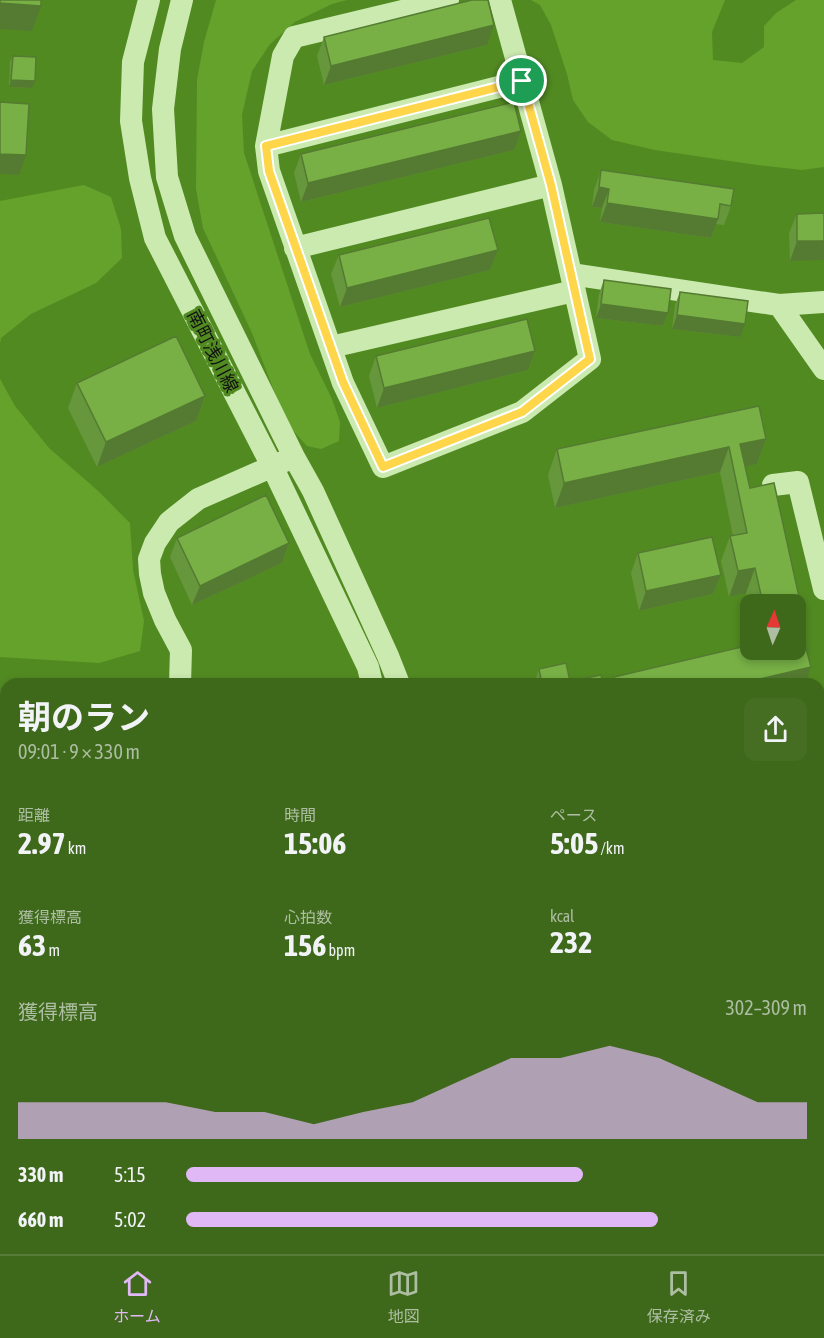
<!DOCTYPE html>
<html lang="ja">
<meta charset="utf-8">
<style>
:root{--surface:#3e681a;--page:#456e23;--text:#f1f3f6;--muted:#adbea2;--line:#577b39;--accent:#e0b8f6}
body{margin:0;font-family:"Asap Condensed","Noto Sans JP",sans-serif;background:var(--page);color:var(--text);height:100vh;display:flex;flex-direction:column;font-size:22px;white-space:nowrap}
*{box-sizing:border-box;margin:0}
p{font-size:20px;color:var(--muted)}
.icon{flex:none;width:33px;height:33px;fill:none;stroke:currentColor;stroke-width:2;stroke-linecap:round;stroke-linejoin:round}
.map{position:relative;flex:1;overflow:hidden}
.drawer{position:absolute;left:0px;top:678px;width:825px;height:576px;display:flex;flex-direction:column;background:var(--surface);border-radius:18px 18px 0 0;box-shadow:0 3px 9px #0003}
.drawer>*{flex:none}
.needle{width:39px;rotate:3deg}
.fabs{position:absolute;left:740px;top:594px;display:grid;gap:12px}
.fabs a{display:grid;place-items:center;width:66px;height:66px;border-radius:12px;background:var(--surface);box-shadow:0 3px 9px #0003;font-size:30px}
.pin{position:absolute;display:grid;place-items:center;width:51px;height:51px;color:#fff;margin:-26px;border:3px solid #fff;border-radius:50%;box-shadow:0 2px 6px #0007}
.round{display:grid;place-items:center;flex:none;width:63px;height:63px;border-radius:12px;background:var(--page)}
.head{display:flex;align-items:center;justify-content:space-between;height:102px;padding:0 18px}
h1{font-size:33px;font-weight:700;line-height:45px}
.stats{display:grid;grid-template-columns:repeat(3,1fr);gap:9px;height:102px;padding:6px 18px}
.stats div{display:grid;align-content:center}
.stats b{font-size:30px;font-weight:700}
.stats small{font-size:16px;font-weight:400}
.stats p{font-size:16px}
.chart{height:168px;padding:12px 18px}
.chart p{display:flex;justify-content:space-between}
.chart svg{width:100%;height:108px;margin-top:6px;fill:var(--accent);opacity:.7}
ul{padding:0 18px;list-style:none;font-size:20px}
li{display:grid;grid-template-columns:96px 72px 1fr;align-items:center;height:45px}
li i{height:15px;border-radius:8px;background:var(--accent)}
.tab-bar{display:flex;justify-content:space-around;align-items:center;height:84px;border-top:2px solid var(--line);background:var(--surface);font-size:16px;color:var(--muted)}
.tab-bar a{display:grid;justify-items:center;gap:3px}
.tab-bar .current{color:var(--accent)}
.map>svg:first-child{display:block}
</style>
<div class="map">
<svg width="824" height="1254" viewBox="0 0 824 1254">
<rect width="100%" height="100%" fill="#528a22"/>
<path fill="#64a22c" d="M216,0H347L332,4L295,22L270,44L252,71L242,115L244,153L310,354L332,399L340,422L339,441L321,449L307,446L286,423L252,333L203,228L196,189L197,80L204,42Z
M531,0H725L712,32L713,60L742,63L764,47V26L776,13L796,0H824V167L802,170L757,165L655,150L612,140L588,122L573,100L567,74L551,25L540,5Z
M84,185L111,197L121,229L122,258L96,283L31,314L1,338L0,344V201Z
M0,379L15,406L49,448L97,490L130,523L133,570L144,621L140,651L99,663L0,657Z
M824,731V1030L819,1029V732Z"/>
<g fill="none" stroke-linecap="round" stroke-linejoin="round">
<path stroke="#cbeaaf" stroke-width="22" d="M149,0L133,62L131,121L140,178L155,238L272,466L368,667L372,684
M182,0L170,49L163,109L167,177L185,236L294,457L313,491L388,656L399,684
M448,0L294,37L283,56L266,146L269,171L343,383L383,467L522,412L590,359L551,185L500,0
M266,146L522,81
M295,248L551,185
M571,274L779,305L824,369
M779,305L824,302
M331,347L574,291
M773,485L798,482L824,589
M180,684L181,650L165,620L154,593L150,574L149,559L155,543L169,522L198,499L287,460
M819,705L824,704
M0,1010H6
M819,1058H824
M392,1254L393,1248
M429,1254V1248"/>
</g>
<path fill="#67973c" d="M324,37L487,45L324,85L317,56Z
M13,56L32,88L9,87L10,62Z
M514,150L301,202L294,173L301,154Z
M601,170L731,206L724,225L716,224L711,238L600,222L602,208L592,207L594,190Z
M824,213L790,261L789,233L797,214Z
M498,250L490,270L340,307L331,274L339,255Z
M604,280L668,313L663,326L596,318L599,294Z
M680,292L740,337L672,329L675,305Z
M535,351L528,370L377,408L369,376L376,356Z
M77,383L205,396L196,421L97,467L68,408Z
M766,439L757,464L745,466L750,488L803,615L796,635L805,684H611L614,677L795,650V604H750V613L746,593L729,597L721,561L730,536H733L720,472L555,508L548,475L557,449Z
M177,538L289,543L282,563L192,605L170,557Z
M638,553L721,575L713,594L639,611L631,573Z
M539,669L570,681L603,684H534Z
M479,1248H565V1254H478Z
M585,1248H651V1254H583Z
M732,1248H819L824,1254H732Z"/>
<path fill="#547b31" d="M0,3L41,6L32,31L0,29Z
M494,25L487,45L324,85L331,66Z
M11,80L35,81L32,88L9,87Z
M521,131L514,150L301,202L308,183Z
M0,154L26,155L19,175L0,174Z
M599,187L609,189L602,208L592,207Z
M607,203L718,219L711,238L600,222Z
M797,241H824V260L790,261Z
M498,250L490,270L340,307L347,288Z
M601,304L668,313L663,326L596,318Z
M677,315L745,324L740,337L672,329Z
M535,351L528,370L377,408L384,388Z
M205,396L196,421L97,467L106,442Z
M766,439L757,464L734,469L740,444Z
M729,447L720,472L555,508L564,483Z
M289,543L282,563L192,605L200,586Z
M755,568L746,593L729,597L738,571Z
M721,575L713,594L639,611L646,591Z
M803,615L795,637V617Z
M811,667L805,684H739Z
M0,732L6,733V758H0Z
M0,835L6,836V849H0Z
M0,930H6V950L0,949Z
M0,1115H6V1141H0Z
M305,1248H352L350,1254H303Z"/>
<path fill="#78b046" stroke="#547b31" stroke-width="1.5" d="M0,0H41V6L0,3Z
M472,0H488L494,25L331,66L324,37Z
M13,56L36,57L35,81L11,80Z
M0,102L29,104L26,155L0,154Z
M514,102L521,131L308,183L301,154Z
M601,170L734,189L731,206L720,204L718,219L607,203L609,189L599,187Z
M824,213V241H797V214Z
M489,218L498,250L347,288L339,255Z
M604,280L671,289L668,313L601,304Z
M680,292L748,301L745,324L677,315Z
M527,319L535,351L384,388L376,356Z
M176,336L205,396L106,442L77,383Z
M759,406L766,439L740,444L750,488L774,483L803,615L795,617V604H763L755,568L738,571L730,536L747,533L729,447L564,483L557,449Z
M266,495L289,543L200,586L177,538Z
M712,537L721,575L646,591L638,553Z
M802,633L811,667L739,684H615L614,677L750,645V650H795V635Z
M566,663L570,681L601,675L603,684H542L539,669Z
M0,689H5L4,699H6V733L0,732Z
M0,803L6,804V836L0,835Z
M0,885L6,886V930H0Z
M0,1027H6V1115H0Z
M819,1065H824V1254H740V1248H819Z
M0,1130H6V1248H102V1254H0Z
M486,1248H565V1254H486Z
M590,1248H651V1254H590Z"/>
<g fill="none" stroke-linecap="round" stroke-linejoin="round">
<defs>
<path id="route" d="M522,81L551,185L590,359L522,412L383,467L343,382L269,171L266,146Z"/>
</defs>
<use href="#route" stroke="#fff" stroke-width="12"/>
<use href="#route" stroke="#ffd54a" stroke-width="8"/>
</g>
<g text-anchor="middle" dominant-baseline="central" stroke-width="6" stroke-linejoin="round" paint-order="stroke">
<g font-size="18" fill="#111" stroke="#528a22">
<text transform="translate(213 351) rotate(63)">南町浅川線</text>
</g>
</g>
</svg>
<div class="fabs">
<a><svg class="needle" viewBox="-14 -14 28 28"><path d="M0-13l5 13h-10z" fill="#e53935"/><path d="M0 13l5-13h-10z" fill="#adbea2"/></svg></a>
</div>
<div class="pin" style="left:522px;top:81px;background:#1e9e55"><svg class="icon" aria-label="arrive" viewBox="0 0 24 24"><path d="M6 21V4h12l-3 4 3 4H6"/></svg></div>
<section class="drawer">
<div class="head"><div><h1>朝のラン</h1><p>09:01 · 9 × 330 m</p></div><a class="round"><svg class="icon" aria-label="share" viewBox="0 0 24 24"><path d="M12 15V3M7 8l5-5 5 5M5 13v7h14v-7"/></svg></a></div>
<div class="stats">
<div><p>距離</p><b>2.97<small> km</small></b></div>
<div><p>時間</p><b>15:06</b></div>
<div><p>ペース</p><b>5:05<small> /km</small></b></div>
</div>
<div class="stats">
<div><p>獲得標高</p><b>63<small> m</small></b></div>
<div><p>心拍数</p><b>156<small> bpm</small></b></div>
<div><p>kcal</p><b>232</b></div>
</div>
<div class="chart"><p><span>獲得標高</span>302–309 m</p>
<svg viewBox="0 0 160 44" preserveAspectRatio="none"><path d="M0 44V29L10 29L20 29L30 29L40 33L50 33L60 38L70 33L80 29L90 20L100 11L110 11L120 6L130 11L140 20L150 29L160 29V44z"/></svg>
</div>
<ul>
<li><b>330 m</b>5:15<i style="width:64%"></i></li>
<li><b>660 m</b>5:02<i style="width:76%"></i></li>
</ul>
</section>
</div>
<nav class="tab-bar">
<a class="current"><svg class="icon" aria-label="home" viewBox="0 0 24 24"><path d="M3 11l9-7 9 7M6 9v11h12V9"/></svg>ホーム</a>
<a><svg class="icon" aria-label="map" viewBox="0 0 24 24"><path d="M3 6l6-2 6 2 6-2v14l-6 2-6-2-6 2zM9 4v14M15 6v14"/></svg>地図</a>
<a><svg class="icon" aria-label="saved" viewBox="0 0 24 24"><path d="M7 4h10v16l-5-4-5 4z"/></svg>保存済み</a>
</nav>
